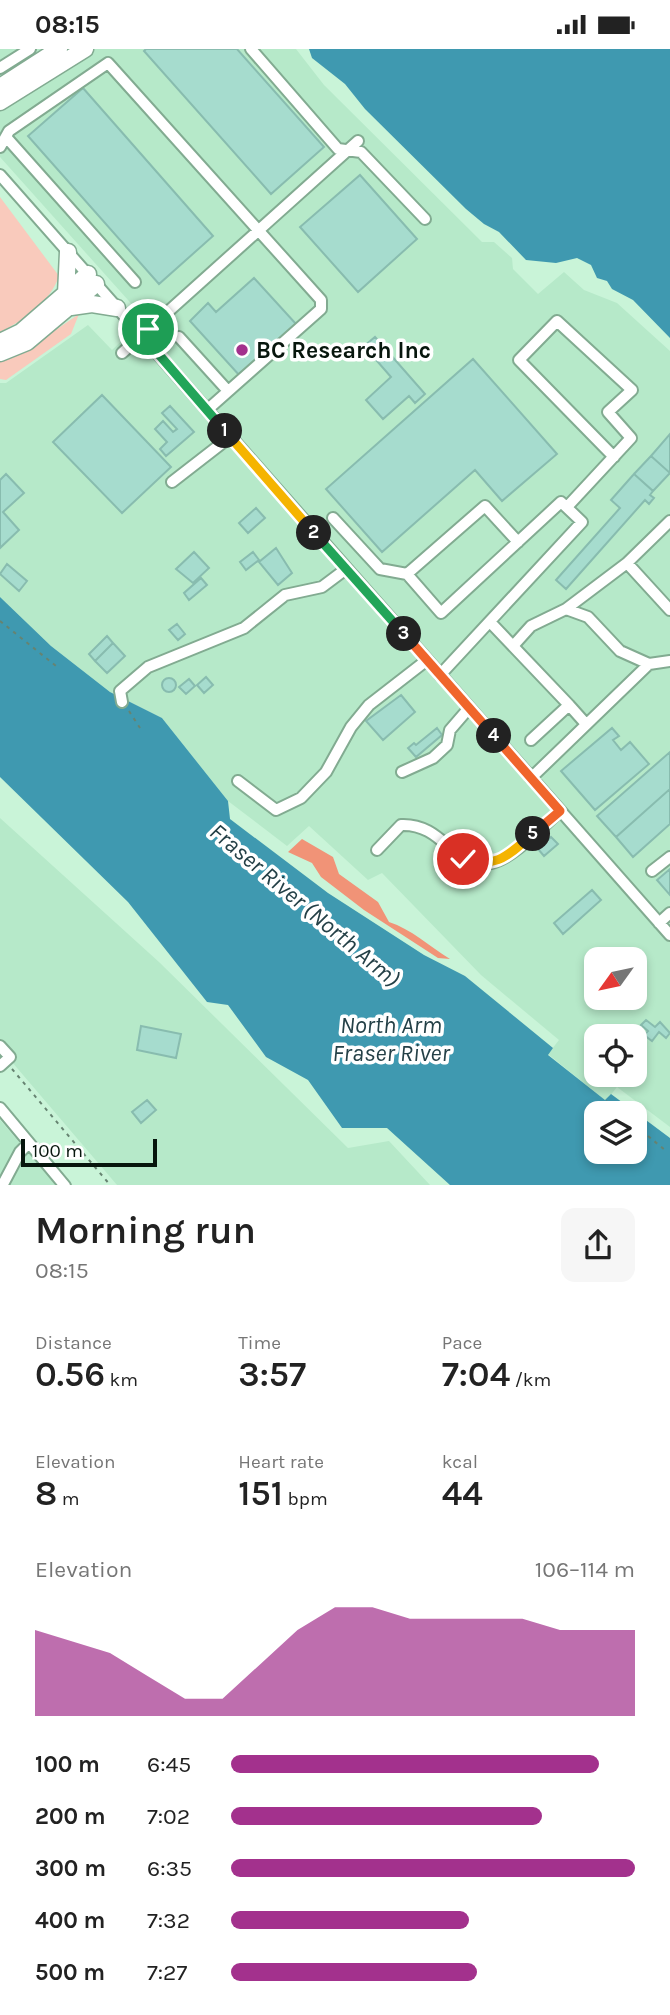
<!DOCTYPE html>
<meta charset="utf-8">
<style>
:root{--surface:#fff;--page:#f6f6f6;--text:#222;--muted:#767676;--accent:#a3318d}
body{margin:0;font-family:Karla,sans-serif;background:var(--page);color:var(--text);height:100vh;display:flex;flex-direction:column;font-size:26px;white-space:nowrap}
*{box-sizing:border-box;margin:0}
p{font-size:23px;color:var(--muted)}
.icon{flex:none;width:38px;height:38px;fill:none;stroke:currentColor;stroke-width:2;stroke-linecap:round;stroke-linejoin:round}
.map{position:relative;height:1136px;overflow:hidden}
.side{display:flex;flex-direction:column;background:var(--surface);flex:1}
.side>*{flex:none}
.needle{width:46px;rotate:237deg}
.fabs{position:absolute;left:584px;top:898px;display:grid;gap:14px}
.fabs a{display:grid;place-items:center;width:63px;height:63px;border-radius:14px;background:var(--surface);box-shadow:0 4px 10px #0003;font-size:35px}
.scale{position:absolute;left:21px;bottom:18px;width:136px;box-sizing:border-box;padding-left:7px;border:4px solid #07160d;border-top:0;font-size:19px;line-height:24px;white-space:nowrap;color:#07160d;-webkit-text-stroke:5px #fff;paint-order:stroke}
.pin{position:absolute;display:grid;place-items:center;width:60px;height:60px;color:#fff;margin:-30px;border:4px solid #fff;border-radius:50%;box-shadow:0 2px 7px #0007}
.km{position:absolute;width:35px;height:35px;margin:-18px;border-radius:50%;background:#222;color:#fff;font-size:19px;line-height:35px;text-align:center}
.round{display:grid;place-items:center;flex:none;width:74px;height:74px;border-radius:14px;background:var(--page)}
.head{display:flex;align-items:center;justify-content:space-between;height:119px;padding:0 35px}
h1{font-size:38px;font-weight:600;line-height:52px}
.stats{display:grid;grid-template-columns:repeat(3,1fr);gap:10px;height:119px;padding:7px 35px}
.stats div{display:grid;align-content:center}
.stats b{font-size:35px;font-weight:600}
.stats small{font-size:19px;font-weight:400}
.stats p{font-size:19px}
.chart{height:196px;padding:14px 35px}
.chart p{display:flex;justify-content:space-between}
.chart svg{width:100%;height:126px;margin-top:7px;fill:var(--accent);opacity:.7}
ul{padding:0 35px;list-style:none;font-size:23px}
li{display:grid;grid-template-columns:112px 84px 1fr;align-items:center;height:52px}
li i{height:18px;border-radius:9px;background:var(--accent)}
.status{display:flex;justify-content:space-between;align-items:center;height:49px;padding:0 35px;background:var(--surface);direction:ltr}
.status svg{height:19px;fill:currentColor}
.map>svg:first-child{display:block}
</style>
<div class="status"><b>08:15</b><svg viewBox="0 0 49 12"><path d="M0 12V9h3v3zM5 12V6h3v6zM10 12V3h3v9zM15 12V0h3v12zM26 1h20v11H26zM47 4h2v5h-2z"/></svg></div>
<div class="map">
<svg width="670" height="1137" viewBox="0 0 670 1137">
<rect width="100%" height="100%" fill="#c9f4d8"/>
<path fill="#b6e9c9" fill-rule="evenodd" d="M0,0H296L324,36L482,193H494L512,209L513,220L538,245L564,223L584,241L617,254L670,302V1078L617,1038L606,1052L548,1005L559,991L481,926L382,824L368,831L309,777L287,797L228,752L162,669L110,643L51,597L0,548V334H6L88,276L112,301L145,270L0,108ZM597,910H635V948H597ZM597,987H635V1026H597Z
M0,769L159,913L348,1099L389,1092L430,1136H117L0,999Z
M0,1071L56,1136H0Z"/>
<path fill="#f9cabc" d="M0,148L59,227C50,253 25,271 0,283Z
M79,265L71,285L6,331L0,330V312L25,302Z"/>
<path fill="#f19377" d="M302,790L333,808L339,825L378,853L389,873C411,880 429,897 450,910L438,909L364,861L321,828L312,814L288,803Z"/>
<path fill="#3f99b0" fill-rule="evenodd" d="M309,0H670V289L633,251L612,240L607,232L597,229L591,216L577,209L556,214L526,211L499,183L484,175L466,160L365,60L345,35L312,9Z
M0,548L51,597L110,643L162,669L228,752L230,770L328,844L424,906L465,927L553,999L548,1006L605,1051L611,1045L670,1089V1136H450L387,1079H342L308,1031L266,1008L228,956L207,953L128,853L0,728ZM597,1064H635V1102H597Z"/>
<path fill="#a6dcce" stroke="#88bcaf" stroke-width="2" d="M146,0H237L324,98L271,145L144,2Z
M83,39L213,187L159,235L28,87Z
M360,126L417,190L358,243L300,178Z
M254,229L296,275L240,327L190,272L208,254L216,263Z
M375,288L425,345L415,354L409,347L383,370L366,351L391,328L364,297Z
M473,310L557,405L502,452L475,421L382,503L326,440Z
M102,346L171,418L122,464L53,393Z
M170,357L194,383L166,407L160,400L167,393L155,380L163,372L173,383L177,380L162,364Z
M670,385V424L651,407Z
M651,407L670,424L653,442L634,425Z
M6,425L24,444L3,463L19,481L0,499V431Z
M634,425L653,442L650,446L654,449L649,455L645,451L566,540L556,531L620,459L611,451Z
M256,459L265,469L248,484L239,474Z
M276,499L292,524L278,536L259,513Z
M194,503L209,519L193,534L176,520Z
M253,503L259,511L246,521L240,513Z
M7,515L27,532L19,542L0,525Z
M201,529L207,536L189,551L184,544Z
M177,575L185,585L178,591L169,581Z
M107,587L113,594L95,612L89,605Z
M113,594L125,607L107,624L95,612Z
M206,628L213,636L204,644L197,636Z
M162 636a7 7 0 1 1 14 0a7 7 0 1 1-14 0Z
M189,630L195,637L186,645L179,638Z
M401,646L415,663L383,691L366,672Z
M437,679L442,686L416,708L408,699L414,694L416,696Z
M612,679L619,687L613,691L621,701L630,693L649,715L595,761L561,722Z
M670,703V740L616,788L597,767Z
M670,740V775L633,808L616,788Z
M551,788L558,795L544,807L538,800Z
M670,820V846L657,831Z
M592,841L601,851L563,885L554,874Z
M646,971L655,978L660,973L670,984L666,989L659,983L652,992L644,986L648,982L641,976Z
M141,977L181,985L176,1009L137,1001Z
M147,1051L156,1061L141,1074L132,1063Z"/>
<g fill="none" stroke-linecap="round" stroke-linejoin="round">
<defs>
<path id="minor" d="M251,0L338,100L361,103L425,170
M0,19L30,0
M6,88L135,233
M0,98L9,82L108,14L321,251V260L207,361
M0,126L670,886
M179,288L228,342
M122,304L358,92
M172,433L230,388
M567,458L631,389L608,363L632,341L557,272L519,311L614,408
M333,469L380,520L407,525L441,564L561,453L582,473L440,626
M627,514L670,472
M407,525L485,457L518,493
M566,560L627,514L670,561
M490,573L569,656L531,691
M513,597L531,577L566,560L588,568L620,602L649,615L531,729
M649,615L670,612
M122,653L120,642L148,618L244,579L285,546L322,538L346,520
M569,656L586,675
M402,723L433,709L447,696L450,681L469,659
M238,732L276,761L301,749L326,723L351,678L369,656L427,611
M377,801L401,776C445,774 453,822 491,814C511,811 544,776 560,762
M652,822L670,808
M659,874L670,864
M0,997L10,1008L0,1017
M0,1059L65,1137
M2,1137L20,1103L29,1094"/>
<path id="highway" d="M0,38L59,0
M0,53L85,0
M66,245L68,203
M71,258L92,255L117,259
M0,293L21,283L88,225
M0,304L27,293L96,235"/>
</defs>
<use href="#minor" stroke="#82ab91" stroke-width="14"/>
<use href="#highway" stroke="#82ab91" stroke-width="19"/>
<path stroke="#668371" stroke-width="2" stroke-dasharray="3.5 5" stroke-linecap="butt" d="M0,572L56,617
M129,662L140,679
M12,1020L111,1137
M606,1052L620,1064
M635,1076L666,1102"/>
<use href="#minor" stroke="#fff" stroke-width="10"/>
<use href="#highway" stroke="#fff" stroke-width="16"/>
</g>
<g fill="none" stroke-linecap="round" stroke-linejoin="round">
<defs>
<path id="split-1" d="M148,280L142,286L225,382"/>
<path id="split-2" d="M225,382L314,484"/>
<path id="split-3" d="M314,484L404,585"/>
<path id="split-4" d="M404,585L494,687"/>
<path id="split-5" d="M494,687L560,762L533,785"/>
<path id="split-6" d="M463,810C498,820 508,806 533,785"/>
</defs>
<use href="#split-1" stroke="#fff" stroke-width="14"/>
<use href="#split-2" stroke="#fff" stroke-width="14"/>
<use href="#split-3" stroke="#fff" stroke-width="14"/>
<use href="#split-4" stroke="#fff" stroke-width="14"/>
<use href="#split-5" stroke="#fff" stroke-width="14"/>
<use href="#split-6" stroke="#fff" stroke-width="14"/>
<use href="#split-1" stroke="#22a559" stroke-width="9"/>
<use href="#split-2" stroke="#f5b400" stroke-width="9"/>
<use href="#split-3" stroke="#22a559" stroke-width="9"/>
<use href="#split-4" stroke="#f0652b" stroke-width="9"/>
<use href="#split-5" stroke="#f0652b" stroke-width="9"/>
<use href="#split-6" stroke="#f5b400" stroke-width="9"/>
</g>
<circle fill="#a3318d" stroke="#fff" stroke-width="2.5" cx="242" cy="301" r="7"/>
<g text-anchor="middle" dominant-baseline="central" stroke-width="7" stroke-linejoin="round" paint-order="stroke">
<g font-size="23" font-weight="bold" fill="#07160d" stroke="#fff" text-anchor="start">
<text x="256" y="301">BC Research Inc</text>
</g>
<g font-size="24" font-style="italic" fill="#244047" stroke="#fff">
<text transform="translate(305 856) rotate(40)">Fraser River (North Arm)</text>
<text x="391" y="976">North Arm<tspan x="391" dy="28">Fraser River</tspan></text>
</g>
</g>
</svg>
<div class="fabs">
<a><svg class="needle" viewBox="-14 -14 28 28"><path d="M0-13l5 13h-10z" fill="#e53935"/><path d="M0 13l5-13h-10z" fill="#767676"/></svg></a>
<a><svg class="icon" aria-label="locate" viewBox="0 0 24 24"><circle cx="12" cy="12" r="6"/><path d="M12 2v4M12 18v4M2 12h4M18 12h4"/></svg></a>
<a><svg class="icon" aria-label="layers" viewBox="0 0 24 24"><path d="M12 4l9 5-9 5-9-5zM3 14l9 5 9-5"/></svg></a>
</div>
<div class="scale">100 m</div>
<div class="pin" style="left:148px;top:280px;background:#1e9e55"><svg class="icon" aria-label="arrive" viewBox="0 0 24 24"><path d="M6 21V4h12l-3 4 3 4H6"/></svg></div>
<div class="pin" style="left:463px;top:810px;background:#d93025"><svg class="icon" aria-label="check" viewBox="0 0 24 24"><path d="M5 12l5 5 9-10"/></svg></div>
<b class="km" style="left:225px;top:382px">1</b>
<b class="km" style="left:314px;top:484px">2</b>
<b class="km" style="left:404px;top:585px">3</b>
<b class="km" style="left:494px;top:687px">4</b>
<b class="km" style="left:533px;top:785px">5</b>
</div>
<section class="side">
<div class="head"><div><h1>Morning run</h1><p>08:15</p></div><a class="round"><svg class="icon" aria-label="share" viewBox="0 0 24 24"><path d="M12 15V3M7 8l5-5 5 5M5 13v7h14v-7"/></svg></a></div>
<div class="stats">
<div><p>Distance</p><b>0.56<small> km</small></b></div>
<div><p>Time</p><b>3:57</b></div>
<div><p>Pace</p><b>7:04<small> /km</small></b></div>
</div>
<div class="stats">
<div><p>Elevation</p><b>8<small> m</small></b></div>
<div><p>Heart rate</p><b>151<small> bpm</small></b></div>
<div><p>kcal</p><b>44</b></div>
</div>
<div class="chart"><p><span>Elevation</span>106–114 m</p>
<svg viewBox="0 0 160 44" preserveAspectRatio="none"><path d="M0 44V14L10 18L20 22L30 30L40 38L50 38L60 26L70 14L80 6L90 6L100 10L110 10L120 10L130 10L140 14L150 14L160 14V44z"/></svg>
</div>
<ul>
<li><b>100 m</b>6:45<i style="width:91%"></i></li>
<li><b>200 m</b>7:02<i style="width:77%"></i></li>
<li><b>300 m</b>6:35<i style="width:100%"></i></li>
<li><b>400 m</b>7:32<i style="width:59%"></i></li>
<li><b>500 m</b>7:27<i style="width:61%"></i></li>
</ul>
</section>
